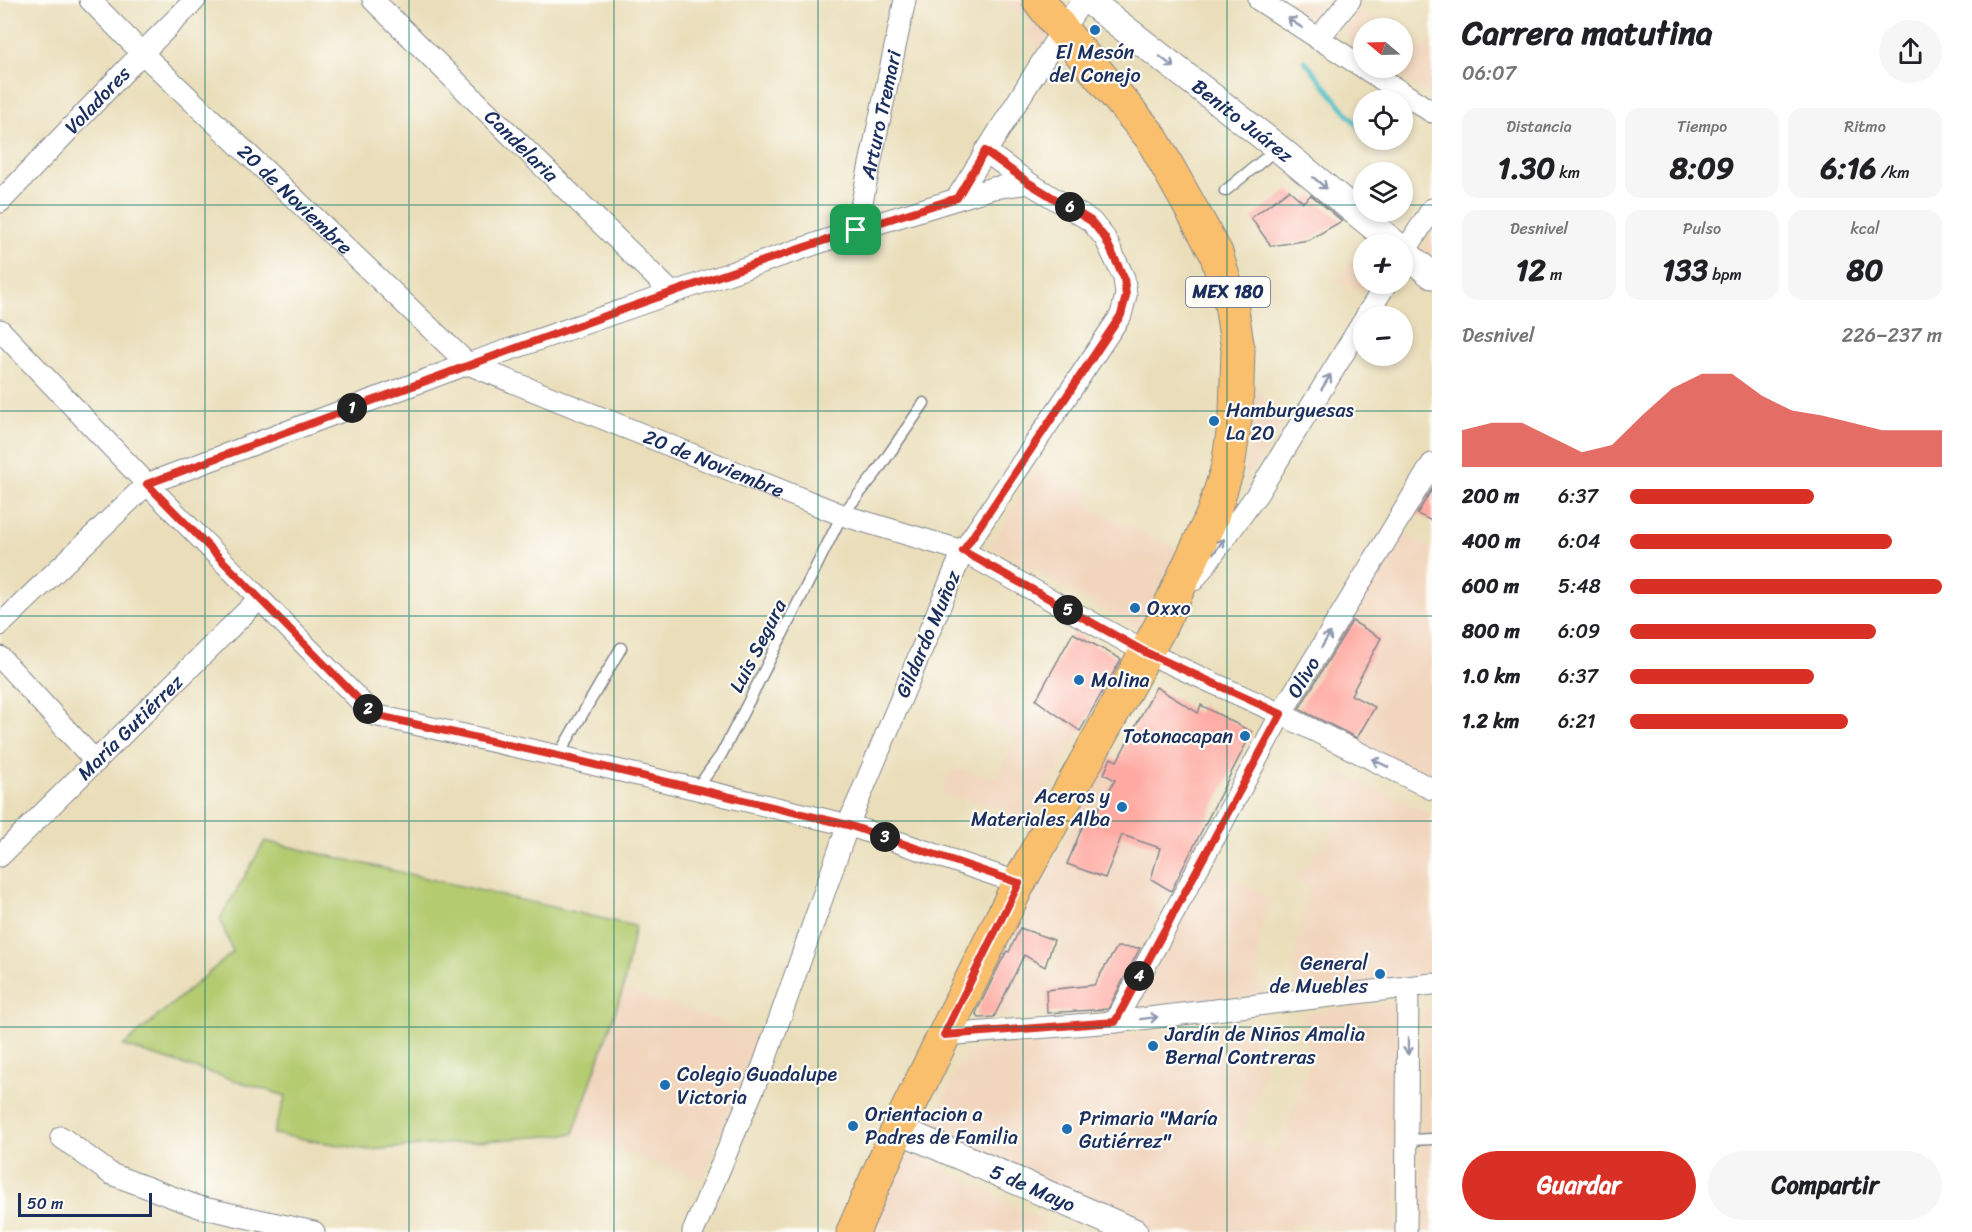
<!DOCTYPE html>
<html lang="es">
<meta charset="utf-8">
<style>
:root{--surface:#fff;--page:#f6f6f6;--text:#202124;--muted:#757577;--accent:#d93025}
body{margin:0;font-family:Sriracha,sans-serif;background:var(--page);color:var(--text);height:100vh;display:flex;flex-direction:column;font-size:22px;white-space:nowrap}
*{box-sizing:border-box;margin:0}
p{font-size:20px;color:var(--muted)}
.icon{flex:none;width:33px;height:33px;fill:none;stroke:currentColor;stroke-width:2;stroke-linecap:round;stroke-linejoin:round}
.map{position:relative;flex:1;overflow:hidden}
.side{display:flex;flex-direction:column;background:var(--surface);width:540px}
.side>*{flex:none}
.needle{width:39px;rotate:289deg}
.tools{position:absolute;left:1353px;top:18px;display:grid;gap:12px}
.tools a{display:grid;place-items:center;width:60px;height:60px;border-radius:50%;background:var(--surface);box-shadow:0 3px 9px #0003;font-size:30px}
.scale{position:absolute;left:18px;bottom:15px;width:134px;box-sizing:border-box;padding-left:6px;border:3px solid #1b2f5e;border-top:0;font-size:16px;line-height:21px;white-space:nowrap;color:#1b2f5e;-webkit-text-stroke:4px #fdfcf7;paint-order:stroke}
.pin{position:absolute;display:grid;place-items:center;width:51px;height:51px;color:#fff;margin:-26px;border-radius:12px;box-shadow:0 3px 9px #0006}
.km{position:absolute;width:30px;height:30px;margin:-15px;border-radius:50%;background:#222;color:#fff;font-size:16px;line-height:30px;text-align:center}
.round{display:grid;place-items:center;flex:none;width:63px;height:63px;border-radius:32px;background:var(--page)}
.headline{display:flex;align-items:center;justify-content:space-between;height:102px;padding:0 30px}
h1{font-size:33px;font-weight:700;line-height:45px}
.figures{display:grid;grid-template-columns:repeat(3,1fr);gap:9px;height:102px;padding:6px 30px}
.figures div{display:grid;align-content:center;border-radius:15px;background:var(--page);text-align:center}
.figures b{font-size:30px;font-weight:700}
.figures small{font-size:16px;font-weight:400}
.figures p{font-size:16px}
.chart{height:168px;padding:12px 30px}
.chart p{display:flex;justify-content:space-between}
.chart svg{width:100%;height:108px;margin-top:6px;fill:var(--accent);opacity:.7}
.cta{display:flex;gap:12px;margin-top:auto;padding:12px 30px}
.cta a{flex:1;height:69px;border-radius:36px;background:var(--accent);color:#fff;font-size:24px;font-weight:700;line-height:69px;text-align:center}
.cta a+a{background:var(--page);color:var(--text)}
ul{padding:0 30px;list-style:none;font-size:20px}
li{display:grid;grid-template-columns:96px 72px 1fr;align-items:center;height:45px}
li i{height:15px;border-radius:8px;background:var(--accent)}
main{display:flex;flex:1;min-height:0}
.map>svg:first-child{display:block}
</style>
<main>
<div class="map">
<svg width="1432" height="1232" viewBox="0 0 1432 1232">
<rect width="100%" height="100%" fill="#fdfcf7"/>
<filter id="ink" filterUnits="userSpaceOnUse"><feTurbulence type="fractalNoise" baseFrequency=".0167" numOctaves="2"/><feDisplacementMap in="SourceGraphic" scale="12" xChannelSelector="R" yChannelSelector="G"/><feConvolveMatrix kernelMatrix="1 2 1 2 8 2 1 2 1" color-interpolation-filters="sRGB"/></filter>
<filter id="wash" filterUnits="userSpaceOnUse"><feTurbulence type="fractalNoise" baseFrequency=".008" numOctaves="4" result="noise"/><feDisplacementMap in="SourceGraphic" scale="24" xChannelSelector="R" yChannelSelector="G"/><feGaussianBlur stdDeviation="1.35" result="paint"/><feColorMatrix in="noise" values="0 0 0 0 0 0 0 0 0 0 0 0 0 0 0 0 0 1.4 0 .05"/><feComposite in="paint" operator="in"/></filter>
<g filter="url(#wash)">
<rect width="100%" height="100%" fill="#eadeba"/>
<path fill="#f1d5bd" d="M996,0H1020L1050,34L1041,50L1023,36L1035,21Z
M1284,0H1316L1324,10L1310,23L1281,2Z
M1359,9L1392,28H1364L1363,54L1351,46L1345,28Z
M1403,35L1425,48L1432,38V96L1386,68H1402Z
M1432,232V264L1418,253Z
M1352,258L1358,262L1363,258L1364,284H1367L1362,291L1336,281Z
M1253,389L1286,416L1250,474L1245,471L1252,431Z
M1036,466L1092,494L1088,506L1178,549L1138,629L991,547Z
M1401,533L1432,548V783L1293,710Z
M1073,633L1122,659L1080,731L1031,823L1007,810L942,793L953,767L996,778L1017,738L976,709L989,690L1028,714Z
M1201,705L1250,735L1112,1008L979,1018L975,1011L1007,951L1051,976L1065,941L1020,926L1100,772L1168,808L1178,758Z
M1340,772L1432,815V974L1296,992L1294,960L1308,888L1294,879L1341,826L1319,800Z
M1209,866L1274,899L1261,926L1258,966L1260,994L1149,1008L1142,997Z
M623,989L761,1035L702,1180L573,1134Z
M1398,1001L1396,1232H1368L1293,1224L1289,1232H1151L928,1131L967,1050L1257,1021L1265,1076L1241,1138L1279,1151L1310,1064L1302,1014Z
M1432,1001V1232H1420L1422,1016Z
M909,1150L1042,1221L1043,1232H873Z"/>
<path fill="#b4cb70" stroke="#687d67" stroke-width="1.5" d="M265,841L635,926L623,989L573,1134L369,1150L273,1134L286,1096L123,1046L233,952L220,919Z"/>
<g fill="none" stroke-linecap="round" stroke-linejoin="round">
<path stroke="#51bfc7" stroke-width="5" d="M1305,61L1364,134
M1369,140L1375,147"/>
</g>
<g id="blocks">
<path fill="#feaaa2" d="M1289,190L1303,202L1311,195L1342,221L1309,240L1271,246L1251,218Z
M1432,489V521L1417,514Z
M1352,621L1381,638L1351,695L1375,707L1357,738L1299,709Z
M1073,633L1121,659L1080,731L1036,700Z
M1156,687L1198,713L1201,705L1252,732L1171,891L1151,879L1160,848L1122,835L1105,878L1067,864L1084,823L1089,825L1115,780L1104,774L1111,758L1117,761Z
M1020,928L1054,940L1045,967L1024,955L994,1017L979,1018L976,1013L1000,964L1007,951L1009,952Z
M1117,947L1140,948L1108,1009L1047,1013L1046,990L1094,985Z"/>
</g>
</g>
<g filter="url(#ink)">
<use href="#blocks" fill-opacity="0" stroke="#82868c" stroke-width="1.5"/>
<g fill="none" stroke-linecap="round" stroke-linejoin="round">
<defs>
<path id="service" d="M1225,191L1278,148
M558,756L621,648
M697,788L721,755L750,699L842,515L876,473L924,403
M1408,1140L1432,1139"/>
<g id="minor">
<path id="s1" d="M90,0L142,53L468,364L842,515L963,551L1145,652L1281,714L1432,789"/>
<path id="s2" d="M373,0L672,293"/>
<path d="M1259,0L1432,112"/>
<path d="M1318,39L1350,0"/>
<path d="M985,151L1029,183"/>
<path d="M957,198L1062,30L1083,0"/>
<path id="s3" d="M0,202L142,53L195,0"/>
<path id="s4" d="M856,230L905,0"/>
<path d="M1402,256L1432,209"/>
<path d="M1366,316L1386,284"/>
<path d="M0,330L147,484L374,715L558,756L848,825L1019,883"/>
<path d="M1194,580L1258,493L1364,320"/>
<path d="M0,625L147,484L468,364L672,293L856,230L993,188L1029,183L1091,221L1105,238L1124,278L1126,295L1121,315L963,551L848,825L763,1066L693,1232"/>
<path d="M0,657L96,762"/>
<path id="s5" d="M0,856L259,599"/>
<path id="s6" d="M1115,1022L1281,714L1432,464"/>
<path d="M944,1035L1115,1022L1432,984"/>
<path d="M61,1137L111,1174L199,1207L314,1232"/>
<path d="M1406,1232L1408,988"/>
</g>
<g id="tertiary">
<path id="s7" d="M1088,0L1278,148L1395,244"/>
<path d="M1402,251L1432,275"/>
<path id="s8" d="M898,1129L1134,1232"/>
</g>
<path id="primary" d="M853,1232L898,1129L1019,883L1160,627L1213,514L1228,467L1236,412L1238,350L1231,304L1216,253L1151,137L1062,30L1039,0"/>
</defs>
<use href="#service" stroke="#82868c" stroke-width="13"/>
<use href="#minor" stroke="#82868c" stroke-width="23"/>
<use href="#tertiary" stroke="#82868c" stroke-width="29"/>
<use href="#primary" stroke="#82868c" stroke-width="35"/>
<use href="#service" stroke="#fff" stroke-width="10"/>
<use href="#minor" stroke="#fff" stroke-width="21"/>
<use href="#tertiary" stroke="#fff" stroke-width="27"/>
<use href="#primary" stroke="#f9bf6d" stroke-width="33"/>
</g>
<defs><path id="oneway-shaft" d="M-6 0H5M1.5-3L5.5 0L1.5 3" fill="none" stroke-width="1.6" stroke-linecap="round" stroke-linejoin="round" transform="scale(1.5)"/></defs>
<g stroke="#8d97ae">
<use href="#oneway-shaft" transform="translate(1295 23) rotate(-147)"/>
<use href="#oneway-shaft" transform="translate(1167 62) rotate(38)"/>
<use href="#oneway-shaft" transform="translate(1320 183) rotate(40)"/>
<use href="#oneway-shaft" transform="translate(1326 382) rotate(-59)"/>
<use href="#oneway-shaft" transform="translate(1219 546) rotate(-54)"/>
<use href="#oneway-shaft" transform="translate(1326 640) rotate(-59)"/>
<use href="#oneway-shaft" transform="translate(1380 763) rotate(-154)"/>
<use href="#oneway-shaft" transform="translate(1149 1018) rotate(-7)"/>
<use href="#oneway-shaft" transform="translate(1408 1046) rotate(90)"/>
</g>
</g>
<g fill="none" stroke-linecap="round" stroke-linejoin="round" filter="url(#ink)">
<defs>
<path id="route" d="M985,151L1029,183L1091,221L1105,238L1124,278L1126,296L1121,315L963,551L1145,652L1281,714L1115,1022L944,1035L1019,883L848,825L558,756L374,715L147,484C415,385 683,283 957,198Z"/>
</defs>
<use href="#route" stroke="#fff" stroke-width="12"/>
<use href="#route" stroke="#d93025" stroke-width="8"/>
</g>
<path fill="none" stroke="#0f766e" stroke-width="1.5" stroke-opacity="0.55" d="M205,0V1232M409,0V1232M614,0V1232M818,0V1232M1023,0V1232M1227,0V1232M0,205H1364M1402,205H1432M0,411H1432M0,616H1432M0,821H1432M0,1027H1432"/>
<g fill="#1f6fb2" stroke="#fdfcf7" stroke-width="2">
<circle cx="1095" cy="30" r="6"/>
<circle cx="1214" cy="421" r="6"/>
<circle cx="1135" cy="608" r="6"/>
<circle cx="1079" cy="680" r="6"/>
<circle cx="1245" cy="736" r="6"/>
<circle cx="1122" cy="807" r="6"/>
<circle cx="1380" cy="974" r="6"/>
<circle cx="1153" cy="1046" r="6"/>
<circle cx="665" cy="1085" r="6"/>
<circle cx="853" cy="1126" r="6"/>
<circle cx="1067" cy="1129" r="6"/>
</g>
<g text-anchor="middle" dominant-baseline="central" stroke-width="4.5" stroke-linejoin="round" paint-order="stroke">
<rect fill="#fdfcf7" stroke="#5f6c8c" stroke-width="1.5" x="1186" y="277" width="84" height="30" rx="4.5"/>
<g font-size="18" font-weight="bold" fill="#1b2f5e">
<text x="1228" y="292">MEX 180</text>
</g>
<g font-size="20" fill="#1b2f5e" stroke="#fdfcf7" text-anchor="start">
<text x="1095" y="52" text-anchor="middle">El Mesón<tspan x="1095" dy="23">del Conejo</tspan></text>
<text x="1226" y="410">Hamburguesas<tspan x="1226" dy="23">La 20</tspan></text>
<text x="1147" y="608">Oxxo</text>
<text x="1091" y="680">Molina</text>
<text x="1233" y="736" text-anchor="end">Totonacapan</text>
<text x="1110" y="796" text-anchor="end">Aceros y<tspan x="1110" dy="23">Materiales Alba</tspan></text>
<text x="1368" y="963" text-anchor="end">General<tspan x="1368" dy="23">de Muebles</tspan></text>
<text x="1165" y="1034">Jardín de Niños Amalia<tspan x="1165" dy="23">Bernal Contreras</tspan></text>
<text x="677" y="1074">Colegio Guadalupe<tspan x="677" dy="23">Victoria</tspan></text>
<text x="865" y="1114">Orientacion a<tspan x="865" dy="23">Padres de Familia</tspan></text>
<text x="1079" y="1118">Primaria "María<tspan x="1079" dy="23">Gutiérrez"</tspan></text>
</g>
<g font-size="20" fill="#1b2f5e" stroke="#fdfcf7">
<text stroke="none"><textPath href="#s3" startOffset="141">Voladores</textPath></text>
<text stroke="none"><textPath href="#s4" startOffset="118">Arturo Tremari</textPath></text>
<text stroke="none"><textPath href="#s7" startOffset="196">Benito Juárez</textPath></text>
<text stroke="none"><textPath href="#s2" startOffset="208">Candelaria</textPath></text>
<text stroke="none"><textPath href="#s1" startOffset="286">20 de Noviembre</textPath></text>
<text stroke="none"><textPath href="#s1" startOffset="790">20 de Noviembre</textPath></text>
<text transform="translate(928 634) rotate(-67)">Gildardo Muñoz</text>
<text transform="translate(758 646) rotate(-63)">Luis Segura</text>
<text stroke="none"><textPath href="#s6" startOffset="393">Olivo</textPath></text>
<text stroke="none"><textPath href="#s5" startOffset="183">María Gutiérrez</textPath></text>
<text stroke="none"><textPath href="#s8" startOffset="147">5 de Mayo</textPath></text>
</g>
</g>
</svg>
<div class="tools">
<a><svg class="needle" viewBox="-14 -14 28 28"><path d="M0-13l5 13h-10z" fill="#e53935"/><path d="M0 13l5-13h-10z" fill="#757577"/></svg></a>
<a><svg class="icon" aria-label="locate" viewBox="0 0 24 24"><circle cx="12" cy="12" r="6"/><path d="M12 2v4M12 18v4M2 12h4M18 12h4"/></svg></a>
<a><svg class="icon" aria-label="layers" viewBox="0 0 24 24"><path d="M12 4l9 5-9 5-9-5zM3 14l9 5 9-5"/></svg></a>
<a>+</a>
<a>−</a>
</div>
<div class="scale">50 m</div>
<div class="pin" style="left:856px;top:230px;background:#1e9e55"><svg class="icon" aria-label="arrive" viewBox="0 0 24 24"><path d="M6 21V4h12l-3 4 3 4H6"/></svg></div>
<b class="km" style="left:352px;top:408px">1</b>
<b class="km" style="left:368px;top:709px">2</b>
<b class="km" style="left:885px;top:837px">3</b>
<b class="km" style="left:1139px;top:976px">4</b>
<b class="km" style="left:1068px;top:610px">5</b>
<b class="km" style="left:1070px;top:207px">6</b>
</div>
<section class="side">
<div class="headline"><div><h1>Carrera matutina</h1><p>06:07</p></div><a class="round"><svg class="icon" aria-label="share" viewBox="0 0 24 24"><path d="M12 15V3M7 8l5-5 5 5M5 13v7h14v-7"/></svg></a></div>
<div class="figures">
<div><p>Distancia</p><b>1.30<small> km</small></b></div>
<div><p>Tiempo</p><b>8:09</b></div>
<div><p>Ritmo</p><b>6:16<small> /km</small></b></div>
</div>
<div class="figures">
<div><p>Desnivel</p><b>12<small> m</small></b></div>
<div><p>Pulso</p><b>133<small> bpm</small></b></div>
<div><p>kcal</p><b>80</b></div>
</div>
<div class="chart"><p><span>Desnivel</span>226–237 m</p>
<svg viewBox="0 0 160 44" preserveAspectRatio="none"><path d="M0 44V29L10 26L20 26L30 32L40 38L50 35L60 23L70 12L80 6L90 6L100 15L110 21L120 23L130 26L140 29L150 29L160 29V44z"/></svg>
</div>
<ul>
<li><b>200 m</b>6:37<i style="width:59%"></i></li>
<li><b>400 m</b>6:04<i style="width:84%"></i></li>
<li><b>600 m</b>5:48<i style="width:100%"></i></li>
<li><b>800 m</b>6:09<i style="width:79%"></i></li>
<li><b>1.0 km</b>6:37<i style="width:59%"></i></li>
<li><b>1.2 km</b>6:21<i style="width:70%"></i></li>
</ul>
<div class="cta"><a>Guardar</a><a>Compartir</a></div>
</section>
</main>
